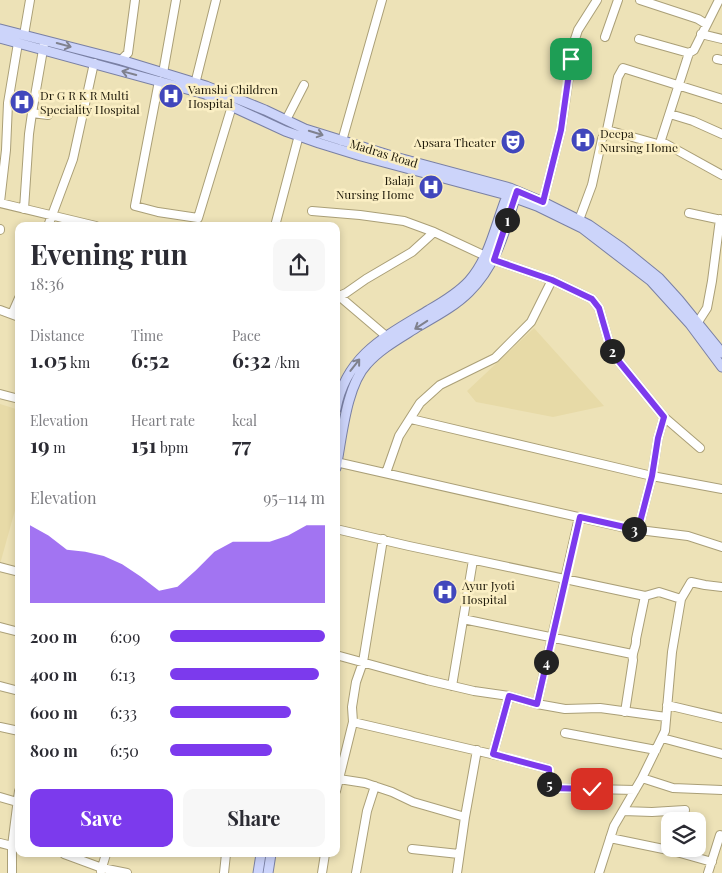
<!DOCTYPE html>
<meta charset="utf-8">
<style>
:root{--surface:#fff;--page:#f7f7f7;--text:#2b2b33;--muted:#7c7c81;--accent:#7c3aed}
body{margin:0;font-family:"Playfair Display",serif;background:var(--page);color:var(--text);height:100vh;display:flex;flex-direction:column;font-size:19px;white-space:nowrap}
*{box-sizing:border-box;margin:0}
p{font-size:16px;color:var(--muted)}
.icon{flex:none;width:28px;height:28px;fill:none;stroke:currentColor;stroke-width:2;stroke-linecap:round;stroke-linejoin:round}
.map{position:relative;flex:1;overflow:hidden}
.sheet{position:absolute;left:15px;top:222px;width:325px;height:635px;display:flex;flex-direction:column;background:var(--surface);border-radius:10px;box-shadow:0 2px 8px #0003}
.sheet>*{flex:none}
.controls{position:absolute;left:661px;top:812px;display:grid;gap:10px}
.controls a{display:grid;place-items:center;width:45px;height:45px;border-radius:10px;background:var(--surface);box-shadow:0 2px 8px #0003;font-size:25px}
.pin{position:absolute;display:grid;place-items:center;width:42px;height:42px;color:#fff;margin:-21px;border-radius:10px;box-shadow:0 2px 8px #0006}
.km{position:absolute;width:25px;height:25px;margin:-12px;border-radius:50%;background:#222;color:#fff;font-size:14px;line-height:25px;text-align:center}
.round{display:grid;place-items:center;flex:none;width:52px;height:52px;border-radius:10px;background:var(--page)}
.summary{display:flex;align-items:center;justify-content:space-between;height:85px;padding:0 15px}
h1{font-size:28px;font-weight:700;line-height:38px}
.metrics{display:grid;grid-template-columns:repeat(3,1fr);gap:8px;height:85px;padding:5px 15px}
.metrics div{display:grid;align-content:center}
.metrics b{font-size:21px;font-weight:700}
.metrics small{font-size:14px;font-weight:400}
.metrics p{font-size:14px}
.chart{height:140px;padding:10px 15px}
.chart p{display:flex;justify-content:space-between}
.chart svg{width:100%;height:90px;margin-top:5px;fill:var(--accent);opacity:.7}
.button{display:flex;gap:10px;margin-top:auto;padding:10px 15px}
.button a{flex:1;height:58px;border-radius:10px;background:var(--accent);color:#fff;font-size:20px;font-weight:700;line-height:58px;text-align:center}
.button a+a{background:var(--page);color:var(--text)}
ul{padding:0 15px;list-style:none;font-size:16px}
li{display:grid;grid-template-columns:80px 60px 1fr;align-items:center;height:38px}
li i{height:12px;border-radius:6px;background:var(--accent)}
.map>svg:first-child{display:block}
</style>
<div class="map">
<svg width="722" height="873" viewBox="0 0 722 873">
<rect width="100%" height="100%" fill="#ede2b7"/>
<path fill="#e7daa7" d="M534,328L604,406L553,417L476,402L467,391Z
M0,404L19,410V496L0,564Z"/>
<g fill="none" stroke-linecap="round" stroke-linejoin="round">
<defs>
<path id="minor" d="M640,0L698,19L706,24
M701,34L722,39
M24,35L30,0
M605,37L618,0
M639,39L689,53L694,50L719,0
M44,44L32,113L48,115
M717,59L722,60
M121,60L128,53L135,0
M163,73L176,0
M159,81L135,206L158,212L198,218L232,106
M194,88L216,0
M670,114L693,121L722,134
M286,120L304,85
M607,130L654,143L659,146L689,53
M342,141L382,0
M666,144L722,175
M0,202L6,150L8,103L18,43
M543,202L561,130L574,42L578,30L597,0
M0,203L96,226
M24,209L29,134L32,113
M312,211L360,215L404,221L434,232
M689,213L722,220
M579,220L592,185L602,139L607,130L618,77L623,68L722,99
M48,226L73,159L94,63
M275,226L299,135
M0,229V230
M552,280L592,299L599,308L612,353L664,417L658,438L652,476L638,530
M336,295L339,296L346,293L366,279L412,252L434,232L494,260L552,280L531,322L495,358L440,385L420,403L399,436L386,473
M337,298L339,296L386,336
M0,310L19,317
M12,314L19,298
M692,324L698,322L707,308L712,281L720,219
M0,394L19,399
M664,417L700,448
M411,419L652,476L722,489
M336,462L631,529L688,536L722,547
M336,529L409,546L645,596L659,592L681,599
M0,567L19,572
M463,619L632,654
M0,627L19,632
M336,655L427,680L474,691L509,696L537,704L565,709L600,708L666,717
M0,686L19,691
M452,686L473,560
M537,704L579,517
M667,705L722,718
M625,712L633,660C631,652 637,647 636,639L645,596
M353,722L504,757L549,769V788L635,790
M0,727L19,731
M565,733L656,750
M662,738L722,754
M493,754L509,696
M642,778L673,788L722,790
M339,779L365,783L392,792L413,802L465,817L457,873
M336,791L353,722L352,707L356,682L363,662L383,539
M0,797L17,802
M623,811L652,812L685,810
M465,817L477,750
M610,838L673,851L712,862
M0,843L12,846
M412,849L459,854
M64,854L102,868L127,873
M101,871L106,854
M12,873V846L19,791
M224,873L226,854
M322,873L325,854
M356,873L367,811L375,786
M599,873L614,826L642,778L665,731L672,652L681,599L691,582L705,585L722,587
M708,873L720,835L722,836"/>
<path id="major" d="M0,29L121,60L206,86L265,110L305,129L395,157L510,188L543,202L589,225L622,248L659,278L679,300L722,353
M0,38L205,94L285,131L319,143L361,156L507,195L537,206L582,228L651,281L690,324L722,367
M336,409C346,355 386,336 429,310C443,302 458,293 469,281C491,256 496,221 509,191
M336,468C342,438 346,386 367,364C381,348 402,337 419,326C436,316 455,306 469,292C496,266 506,229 516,194
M258,873L261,854
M268,873L271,854"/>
</defs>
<use href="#minor" stroke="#aa9f77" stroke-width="10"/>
<use href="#major" stroke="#7a80a4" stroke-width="11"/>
<use href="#minor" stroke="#fff" stroke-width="8"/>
<use href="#major" stroke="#ccd4fa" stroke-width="9"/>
</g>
<defs><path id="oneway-shaft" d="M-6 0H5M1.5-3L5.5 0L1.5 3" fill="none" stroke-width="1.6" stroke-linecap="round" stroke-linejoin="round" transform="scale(1.25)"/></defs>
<g stroke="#7f818e">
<use href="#oneway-shaft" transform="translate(64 45) rotate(15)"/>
<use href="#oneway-shaft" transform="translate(129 73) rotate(-165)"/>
<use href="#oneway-shaft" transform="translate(316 133) rotate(17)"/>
<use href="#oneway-shaft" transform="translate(421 325) rotate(147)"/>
<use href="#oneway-shaft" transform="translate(355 365) rotate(-52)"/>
</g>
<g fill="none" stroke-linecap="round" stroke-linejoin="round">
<defs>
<path id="route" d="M571,59L561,130L543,202L517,191L494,260L552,280L592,299L599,308L612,353L664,417L658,438L652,476L638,530L580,517L537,704L509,696L493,754L549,769V788L592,789"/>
</defs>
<use href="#route" stroke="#fff" stroke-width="10"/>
<use href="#route" stroke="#7c3aed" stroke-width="6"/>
</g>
<defs>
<symbol id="hospital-disc" viewBox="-11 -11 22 22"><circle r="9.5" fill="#4147bc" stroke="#fbefc4"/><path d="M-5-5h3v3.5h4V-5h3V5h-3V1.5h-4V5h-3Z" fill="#fff"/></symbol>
<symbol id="theatre-disc" viewBox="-11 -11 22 22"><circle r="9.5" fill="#4147bc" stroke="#fbefc4"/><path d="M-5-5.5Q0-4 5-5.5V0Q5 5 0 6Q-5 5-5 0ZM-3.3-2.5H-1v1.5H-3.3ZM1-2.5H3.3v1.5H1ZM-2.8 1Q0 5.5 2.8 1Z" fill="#fff"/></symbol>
</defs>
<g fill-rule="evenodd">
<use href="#hospital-disc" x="157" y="82" width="28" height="28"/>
<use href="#hospital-disc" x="8" y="88" width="28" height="28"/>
<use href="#hospital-disc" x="569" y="126" width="28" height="28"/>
<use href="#theatre-disc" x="499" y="128" width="28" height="28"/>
<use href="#hospital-disc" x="417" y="173" width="28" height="28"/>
<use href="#hospital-disc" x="431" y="578" width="28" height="28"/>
</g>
<g text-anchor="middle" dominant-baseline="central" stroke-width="5" stroke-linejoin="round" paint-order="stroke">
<g font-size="12" fill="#201b0b" stroke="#fbefc4" text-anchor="start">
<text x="188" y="89">Vamshi Children<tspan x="188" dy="14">Hospital</tspan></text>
<text x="40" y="95">Dr G R K R Multi<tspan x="40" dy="14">Speciality Hospital</tspan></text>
<text x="600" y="133">Deepa<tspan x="600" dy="14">Nursing Home</tspan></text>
<text x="496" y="142" text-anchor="end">Apsara Theater</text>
<text x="414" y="180" text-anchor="end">Balaji<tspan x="414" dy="14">Nursing Home</tspan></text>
<text x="462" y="585">Ayur Jyoti<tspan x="462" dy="14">Hospital</tspan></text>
</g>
<g font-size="12" fill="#201b0b" stroke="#fbefc4">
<text transform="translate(384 153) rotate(17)">Madras Road</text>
</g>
</g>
</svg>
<div class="controls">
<a><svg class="icon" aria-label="layers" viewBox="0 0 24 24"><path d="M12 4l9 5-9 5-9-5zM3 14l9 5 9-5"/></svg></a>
</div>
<div class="pin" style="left:571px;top:59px;background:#1e9e55"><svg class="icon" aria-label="arrive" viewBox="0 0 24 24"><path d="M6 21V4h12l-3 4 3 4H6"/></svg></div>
<div class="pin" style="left:592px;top:789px;background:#d93025"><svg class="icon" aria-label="check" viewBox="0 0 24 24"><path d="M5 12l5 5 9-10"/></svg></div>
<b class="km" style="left:507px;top:220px">1</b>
<b class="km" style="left:612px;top:351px">2</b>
<b class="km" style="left:634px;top:529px">3</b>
<b class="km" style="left:546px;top:662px">4</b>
<b class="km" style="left:549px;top:784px">5</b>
<section class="sheet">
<div class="summary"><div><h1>Evening run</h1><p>18:36</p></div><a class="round"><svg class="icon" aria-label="share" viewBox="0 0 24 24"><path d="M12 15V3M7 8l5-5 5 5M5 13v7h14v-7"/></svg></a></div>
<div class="metrics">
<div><p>Distance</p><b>1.05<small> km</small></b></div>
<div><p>Time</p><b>6:52</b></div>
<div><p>Pace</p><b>6:32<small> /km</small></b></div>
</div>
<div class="metrics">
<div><p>Elevation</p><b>19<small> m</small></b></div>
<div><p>Heart rate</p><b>151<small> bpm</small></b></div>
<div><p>kcal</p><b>77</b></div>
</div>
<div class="chart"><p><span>Elevation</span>95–114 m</p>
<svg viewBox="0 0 160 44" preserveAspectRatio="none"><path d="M0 44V6L10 11L20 18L30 19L40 21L50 25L60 31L70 38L80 36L90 28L100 19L110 14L120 14L130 14L140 11L150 6L160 6V44z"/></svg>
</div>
<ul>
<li><b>200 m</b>6:09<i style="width:100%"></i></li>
<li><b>400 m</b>6:13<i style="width:96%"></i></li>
<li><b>600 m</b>6:33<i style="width:78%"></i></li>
<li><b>800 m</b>6:50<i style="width:66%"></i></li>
</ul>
<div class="button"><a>Save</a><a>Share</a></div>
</section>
</div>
